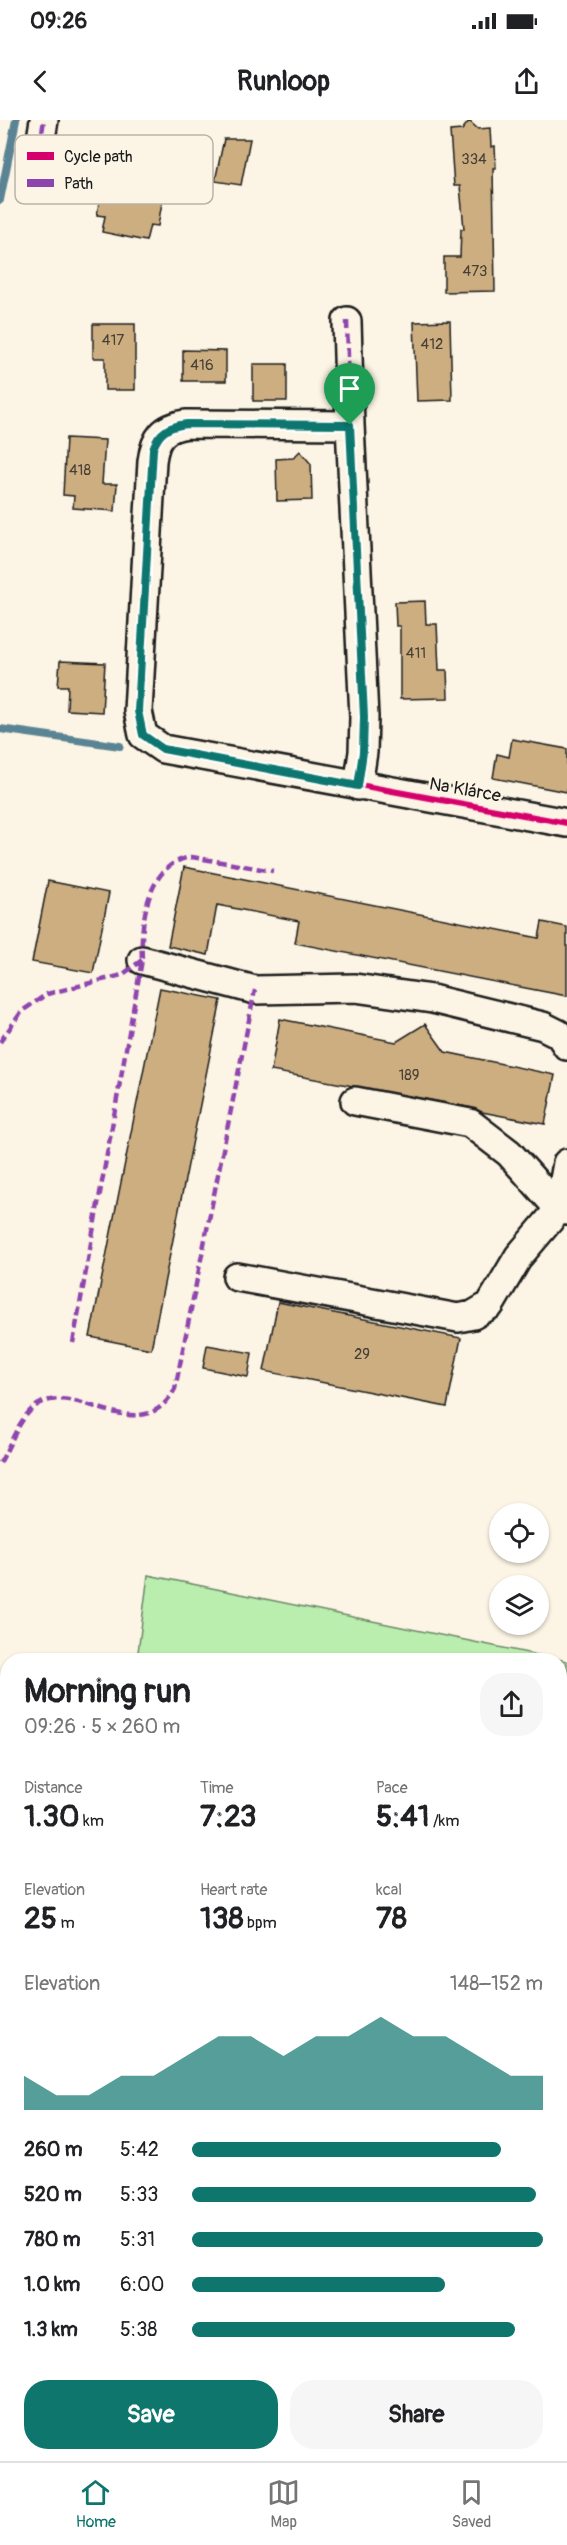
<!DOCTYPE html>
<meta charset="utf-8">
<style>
:root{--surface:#fff;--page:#f6f6f6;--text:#202124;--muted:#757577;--line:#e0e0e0;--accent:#0f766e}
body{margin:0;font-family:Pangolin,sans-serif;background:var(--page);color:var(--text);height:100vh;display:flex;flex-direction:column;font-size:22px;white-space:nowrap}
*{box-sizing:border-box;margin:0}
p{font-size:20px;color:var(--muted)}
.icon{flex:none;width:33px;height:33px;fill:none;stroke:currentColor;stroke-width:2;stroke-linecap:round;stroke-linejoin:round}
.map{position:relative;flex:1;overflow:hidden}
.details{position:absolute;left:0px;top:1533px;width:567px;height:808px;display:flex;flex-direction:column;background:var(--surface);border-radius:24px 24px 0 0;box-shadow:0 2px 4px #0004}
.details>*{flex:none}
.tools{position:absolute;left:489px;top:1383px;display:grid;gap:12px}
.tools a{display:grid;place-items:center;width:60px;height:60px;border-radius:50%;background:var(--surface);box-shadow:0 2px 4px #0004;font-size:30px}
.pin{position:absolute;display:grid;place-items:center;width:51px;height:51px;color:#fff;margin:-62px -26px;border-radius:50% 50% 50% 0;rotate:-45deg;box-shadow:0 0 6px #0007}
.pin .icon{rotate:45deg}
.round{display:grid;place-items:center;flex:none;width:63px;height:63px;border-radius:24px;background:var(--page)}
.head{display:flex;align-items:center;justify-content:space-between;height:102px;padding:0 24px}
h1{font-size:33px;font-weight:700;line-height:45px}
.figures{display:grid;grid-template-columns:repeat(3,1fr);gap:9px;height:102px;padding:6px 24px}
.figures div{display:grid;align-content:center}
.figures b{font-size:30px;font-weight:700}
.figures small{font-size:16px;font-weight:400}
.figures p{font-size:16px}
.chart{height:168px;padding:12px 24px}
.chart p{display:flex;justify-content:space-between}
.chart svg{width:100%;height:108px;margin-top:6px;fill:var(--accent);opacity:.7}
.primary-button{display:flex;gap:12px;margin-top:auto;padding:12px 24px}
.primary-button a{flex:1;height:69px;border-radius:24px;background:var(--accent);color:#fff;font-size:24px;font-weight:700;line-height:69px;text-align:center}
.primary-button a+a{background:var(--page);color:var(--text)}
ul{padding:0 24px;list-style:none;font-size:20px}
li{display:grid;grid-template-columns:96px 72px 1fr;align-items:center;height:45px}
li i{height:15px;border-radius:8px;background:var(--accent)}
.status{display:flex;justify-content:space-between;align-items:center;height:42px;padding:0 30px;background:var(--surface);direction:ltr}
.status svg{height:16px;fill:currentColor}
header{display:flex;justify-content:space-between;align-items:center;height:78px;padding:0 24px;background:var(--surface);font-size:27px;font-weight:700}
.menu{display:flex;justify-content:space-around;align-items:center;height:84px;border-top:2px solid var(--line);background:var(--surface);font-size:16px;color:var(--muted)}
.menu a{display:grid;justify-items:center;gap:3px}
.menu .selected{color:var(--accent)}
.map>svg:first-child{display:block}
</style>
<div class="status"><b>09:26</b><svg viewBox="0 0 49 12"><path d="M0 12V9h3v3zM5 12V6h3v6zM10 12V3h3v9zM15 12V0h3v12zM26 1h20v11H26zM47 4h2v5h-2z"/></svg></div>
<header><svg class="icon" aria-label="back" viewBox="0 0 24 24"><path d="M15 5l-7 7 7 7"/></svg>Runloop<svg class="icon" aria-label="share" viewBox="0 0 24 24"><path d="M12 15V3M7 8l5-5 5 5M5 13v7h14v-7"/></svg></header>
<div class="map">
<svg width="567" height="2341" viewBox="0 0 567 2341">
<rect width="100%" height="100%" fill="#fcf5e5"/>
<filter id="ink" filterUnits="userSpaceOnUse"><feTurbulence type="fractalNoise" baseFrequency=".0167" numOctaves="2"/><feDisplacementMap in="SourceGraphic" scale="12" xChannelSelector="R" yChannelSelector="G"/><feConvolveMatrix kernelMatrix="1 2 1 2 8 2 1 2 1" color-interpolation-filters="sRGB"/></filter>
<g filter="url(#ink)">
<path fill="#baeeaf" stroke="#6b8566" stroke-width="1.5" d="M148,1455L567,1541V1808L560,1842V1540H137Z
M0,1754L7,1775V1802L0,1801Z
M0,1804L8,1806V2334H227L229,2341H0Z
M560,1864L567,1865V2341H263L261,2334H560Z"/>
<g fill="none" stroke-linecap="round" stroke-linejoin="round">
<path stroke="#5a8494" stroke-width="8" d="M0,80L16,0
M0,609L120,626"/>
</g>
<path fill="#cdae81" stroke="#1c1c1c" stroke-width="1.5" d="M469,1L478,9L490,8L491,27L495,26L496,48H493L495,171L444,172V137H460L461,109H464L460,66H454L450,11L462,10Z
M224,19H250L241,65L215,61Z
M113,56L157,64L154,80L162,82L158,106L150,105L146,121L102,112L105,96L97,95L101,71L109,72Z
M450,201L452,280L417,281L414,202Z
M93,204H135V270H105V238H93Z
M183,230L226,231V261H183Z
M253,244H287V281H253Z
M66,318L105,320L102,364H117L115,391L73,388L74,376L63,375Z
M300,331L311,344L312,380L277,381L276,339L293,338Z
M425,481L426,504H437L439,550H447L448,578L400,579V506H396L395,482Z
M60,541L105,543L102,592L67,590L68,566H58Z
M512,619L567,629V672L493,658L497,634L509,637Z
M184,747L539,818L542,802L567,807V876L295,823L299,801L217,785L208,835L168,826Z
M48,761L109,773L93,853L32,842Z
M160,868L221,880L151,1229L90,1217Z
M280,899L396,922L425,904L445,932L555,955L545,1004L482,992L473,988L271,951Z
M278,1182L461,1218L447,1287L264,1251Z
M207,1225L252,1233L248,1257L203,1248Z"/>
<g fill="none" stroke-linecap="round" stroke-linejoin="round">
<defs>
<path id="minor" d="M38,38L44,0
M347,201L350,305
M358,666L363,632L364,597L350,305L187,304C163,307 155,318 152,341L138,591L143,615L163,629L567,703
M142,840L255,870L355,868L432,879L543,906L559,914L567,926
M355,981L470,1003L509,1033L559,1089
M559,1089L567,1043
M237,1157L458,1198L473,1195L490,1185L519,1136L559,1089L567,1091"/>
</defs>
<use href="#minor" stroke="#1c1c1c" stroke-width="32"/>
<use href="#minor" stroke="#fcf5e5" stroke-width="27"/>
<path stroke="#8e44ad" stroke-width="4.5" stroke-dasharray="9 4.5" stroke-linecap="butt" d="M38,38L44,0
M347,201L350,305
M0,922L22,891L47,874L122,855L142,840
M73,1223L142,840C140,804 147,742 192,737L273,751
M0,1343C11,1324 21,1292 41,1283C81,1263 141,1330 175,1269L255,870
M0,1696L8,1715
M242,2334L245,2341"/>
<defs>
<path id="cycleway" d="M358,666L363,632L364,597L350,305L187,304C163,307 155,318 152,341L138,591L143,615L163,629L567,703"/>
</defs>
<use href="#cycleway" stroke="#fcf5e5" stroke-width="10"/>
<use href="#cycleway" stroke="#d6006c" stroke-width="6"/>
</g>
</g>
<g fill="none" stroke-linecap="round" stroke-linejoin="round" filter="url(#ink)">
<defs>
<path id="route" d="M187,304L350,305L364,597L363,632L358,666L163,629L143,615L138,591L153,329C159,311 170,306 187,304Z"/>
</defs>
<use href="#route" stroke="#fff" stroke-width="12"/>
<use href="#route" stroke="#0f766e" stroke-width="8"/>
</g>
<g text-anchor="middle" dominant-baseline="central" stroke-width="5" stroke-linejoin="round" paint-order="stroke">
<g font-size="15" fill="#484035">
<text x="474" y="39">334</text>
<text x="475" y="151">473</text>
<text x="113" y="220">417</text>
<text x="432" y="224">412</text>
<text x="202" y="245">416</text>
<text x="80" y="350">418</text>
<text x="416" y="533">411</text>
<text x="409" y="955">189</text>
<text x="362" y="1234">29</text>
</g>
<g font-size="18" fill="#1c1c1c" stroke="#fcf5e5">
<text transform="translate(465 670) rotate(10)">Na Klárce</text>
</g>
</g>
<rect x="15" y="15" width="198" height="69" rx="9" fill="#fcf5e5" stroke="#b9b4a9" stroke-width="1.5"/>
<rect x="27" y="32" width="27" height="8" fill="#d6006c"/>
<rect x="27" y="59" width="27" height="8" fill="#8e44ad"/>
<g font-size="16" fill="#1c1c1c">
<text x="64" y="42">Cycle path</text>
<text x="64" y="69">Path</text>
</g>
</svg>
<div class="tools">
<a><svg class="icon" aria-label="locate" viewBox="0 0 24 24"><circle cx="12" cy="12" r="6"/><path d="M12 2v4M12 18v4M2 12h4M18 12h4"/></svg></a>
<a><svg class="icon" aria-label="layers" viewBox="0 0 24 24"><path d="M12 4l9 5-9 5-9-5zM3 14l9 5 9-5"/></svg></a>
</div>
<div class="pin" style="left:350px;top:305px;background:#1e9e55"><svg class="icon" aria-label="arrive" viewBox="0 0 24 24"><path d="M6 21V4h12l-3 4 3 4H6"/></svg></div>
<section class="details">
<div class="head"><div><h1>Morning run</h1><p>09:26 · 5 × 260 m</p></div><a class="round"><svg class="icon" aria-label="share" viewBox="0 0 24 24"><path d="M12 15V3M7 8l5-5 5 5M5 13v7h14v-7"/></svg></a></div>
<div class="figures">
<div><p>Distance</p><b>1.30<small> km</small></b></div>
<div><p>Time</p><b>7:23</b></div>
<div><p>Pace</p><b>5:41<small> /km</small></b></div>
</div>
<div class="figures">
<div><p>Elevation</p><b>25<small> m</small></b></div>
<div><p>Heart rate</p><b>138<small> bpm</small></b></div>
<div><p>kcal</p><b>78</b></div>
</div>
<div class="chart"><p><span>Elevation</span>148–152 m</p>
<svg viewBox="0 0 160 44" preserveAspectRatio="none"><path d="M0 44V30L10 38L20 38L30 30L40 30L50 22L60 14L70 14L80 22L90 14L100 14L110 6L120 14L130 14L140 22L150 30L160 30V44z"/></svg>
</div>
<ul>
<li><b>260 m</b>5:42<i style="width:88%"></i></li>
<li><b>520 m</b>5:33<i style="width:98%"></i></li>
<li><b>780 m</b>5:31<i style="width:100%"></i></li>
<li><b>1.0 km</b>6:00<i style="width:72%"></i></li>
<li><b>1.3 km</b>5:38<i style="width:92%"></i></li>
</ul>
<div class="primary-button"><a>Save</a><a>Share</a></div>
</section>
</div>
<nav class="menu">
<a class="selected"><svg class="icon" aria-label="home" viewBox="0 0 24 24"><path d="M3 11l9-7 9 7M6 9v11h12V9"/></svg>Home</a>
<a><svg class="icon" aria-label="map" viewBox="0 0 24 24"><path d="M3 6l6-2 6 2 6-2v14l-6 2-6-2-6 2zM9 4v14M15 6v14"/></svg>Map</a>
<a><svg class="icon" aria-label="saved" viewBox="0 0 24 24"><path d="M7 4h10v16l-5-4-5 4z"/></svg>Saved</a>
</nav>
